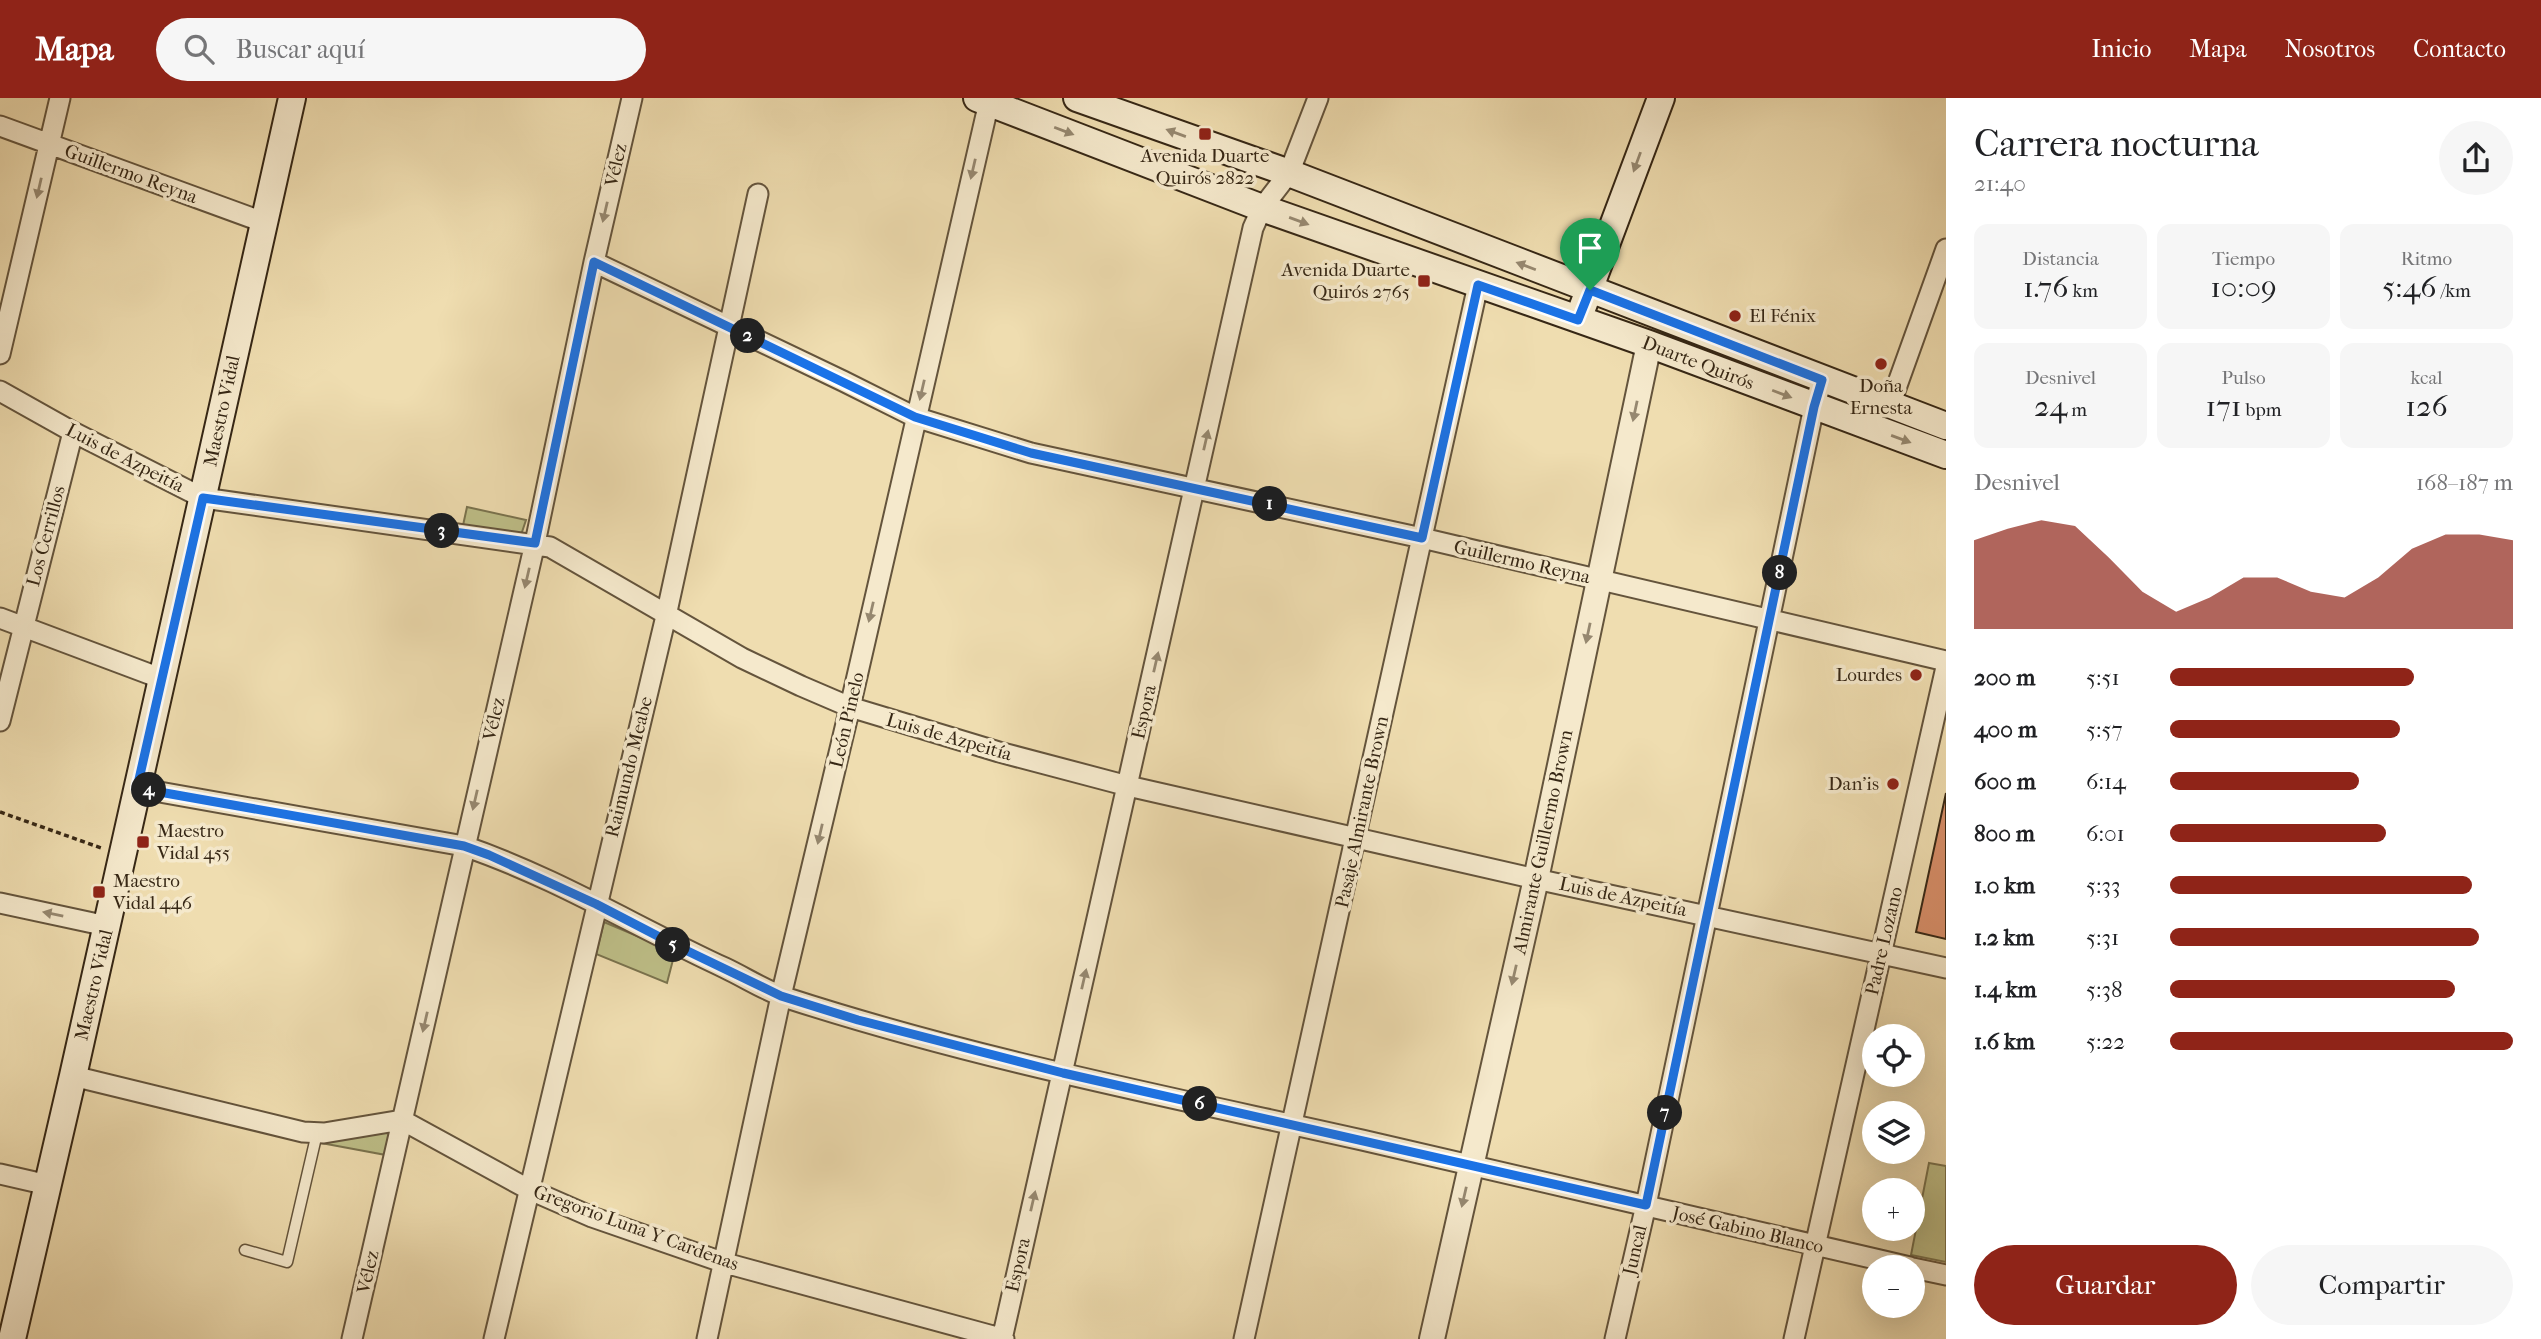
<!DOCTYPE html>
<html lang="es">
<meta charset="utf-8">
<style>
:root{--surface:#fff;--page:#f6f6f6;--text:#202124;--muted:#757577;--accent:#8f2418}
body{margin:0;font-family:"IM FELL French Canon",serif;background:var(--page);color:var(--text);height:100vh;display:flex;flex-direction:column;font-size:26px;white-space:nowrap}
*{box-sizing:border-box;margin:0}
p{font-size:23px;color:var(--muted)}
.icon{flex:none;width:38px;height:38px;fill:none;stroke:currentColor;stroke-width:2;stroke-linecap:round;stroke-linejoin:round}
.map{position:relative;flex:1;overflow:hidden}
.drawer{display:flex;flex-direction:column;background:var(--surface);width:595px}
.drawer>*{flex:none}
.tools{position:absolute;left:1862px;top:926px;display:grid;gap:14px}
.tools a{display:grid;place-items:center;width:63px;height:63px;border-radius:50%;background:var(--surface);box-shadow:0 7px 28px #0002;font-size:35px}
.pin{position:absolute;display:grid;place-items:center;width:60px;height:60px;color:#fff;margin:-72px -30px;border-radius:50% 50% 50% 0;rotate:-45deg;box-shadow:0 0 7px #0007}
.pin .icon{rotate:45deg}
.km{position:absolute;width:35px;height:35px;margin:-18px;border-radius:50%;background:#222;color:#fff;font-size:19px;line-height:35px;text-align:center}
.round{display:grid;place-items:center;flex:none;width:74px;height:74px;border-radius:37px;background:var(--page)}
.summary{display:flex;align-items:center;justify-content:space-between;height:119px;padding:0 28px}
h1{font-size:38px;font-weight:600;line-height:52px}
.metrics{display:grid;grid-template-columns:repeat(3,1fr);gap:10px;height:119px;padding:7px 28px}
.metrics div{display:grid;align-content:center;border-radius:14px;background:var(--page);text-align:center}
.metrics b{font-size:30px;font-weight:600}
.metrics small{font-size:19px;font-weight:400}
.metrics p{font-size:19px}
.chart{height:196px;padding:14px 28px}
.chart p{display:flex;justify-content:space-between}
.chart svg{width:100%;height:126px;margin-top:7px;fill:var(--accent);opacity:.7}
.action{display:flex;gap:14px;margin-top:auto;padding:14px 28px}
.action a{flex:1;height:80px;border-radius:42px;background:var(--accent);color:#fff;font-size:28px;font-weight:600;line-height:80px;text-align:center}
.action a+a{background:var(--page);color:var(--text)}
ul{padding:0 28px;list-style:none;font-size:23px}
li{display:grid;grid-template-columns:112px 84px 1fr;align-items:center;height:52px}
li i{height:18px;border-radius:9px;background:var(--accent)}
header{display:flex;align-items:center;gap:42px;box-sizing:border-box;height:98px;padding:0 35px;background:var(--accent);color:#fff}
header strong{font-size:33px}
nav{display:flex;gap:38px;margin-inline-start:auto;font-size:24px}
.search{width:490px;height:63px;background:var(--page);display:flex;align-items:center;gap:18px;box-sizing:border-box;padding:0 24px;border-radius:38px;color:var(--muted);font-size:26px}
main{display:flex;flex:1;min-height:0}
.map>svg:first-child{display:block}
</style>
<header>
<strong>Mapa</strong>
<div class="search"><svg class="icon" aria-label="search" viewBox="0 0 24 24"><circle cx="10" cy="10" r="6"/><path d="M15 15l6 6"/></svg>Buscar aquí</div>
<nav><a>Inicio</a><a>Mapa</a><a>Nosotros</a><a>Contacto</a></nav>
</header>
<main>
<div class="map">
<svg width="1946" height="1241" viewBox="0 0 1946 1241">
<rect width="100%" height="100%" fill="#efddb0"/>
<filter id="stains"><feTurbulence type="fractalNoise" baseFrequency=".00286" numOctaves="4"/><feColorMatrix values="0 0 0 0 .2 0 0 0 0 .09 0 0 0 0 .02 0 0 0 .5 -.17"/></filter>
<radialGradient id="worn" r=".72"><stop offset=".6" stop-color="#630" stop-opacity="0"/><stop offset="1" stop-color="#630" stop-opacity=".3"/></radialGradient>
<path fill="#bebf88" stroke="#7a734e" stroke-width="2" d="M467,409L526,422L520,440L462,432Z
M604,824L675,854L667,885L596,856Z
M394,1030L386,1057L321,1045L323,1040Z
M1929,1065L1946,1068V1164L1911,1157Z"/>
<path fill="#d78e69" stroke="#362715" stroke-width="2" d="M1946,695V841L1916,834Z"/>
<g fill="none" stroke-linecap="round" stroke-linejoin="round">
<defs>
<path id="service" d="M245,1152L287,1164L317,1035"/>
<path id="minor" d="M0,28L263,124
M594,164L843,283L915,319L1031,355L1422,440L1946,563
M0,256L60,0
M0,293L73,334L203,400L550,449L742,560L801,588L850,609L999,654L1128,688L1536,781L1946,870
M1890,307L1946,151
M0,520L160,580
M0,623L73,334
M137,690L464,748C555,779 638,830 725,870C746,880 766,893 787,900C975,961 1170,999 1362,1042C1545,1083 1727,1128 1910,1169
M0,805L107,828
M73,978L303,1034L324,1035L402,1022L528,1091L592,1119L725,1165L1004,1241
M0,1076L48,1087
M1913,1170L1946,1177
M352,1241L535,445L594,164L632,0
M494,1241L666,518L758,96
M707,1241L781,898L850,609L989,4
M1002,1241L1253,130L1262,110L1289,75L1318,0
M1244,1241L1478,187
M1615,1241L1646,1107L1814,309L1822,282
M1794,1241L1946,569"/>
<path id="tertiary" d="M1432,1241L1536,781L1649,246"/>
<path id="secondary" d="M977,0L1262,110L1649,246L1946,357
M1077,0L1289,75L1946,328
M1583,208L1661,0
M12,1241L73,978L292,0"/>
</defs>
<use href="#service" stroke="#64543c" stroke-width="13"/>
<use href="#minor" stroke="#64543c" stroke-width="23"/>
<use href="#tertiary" stroke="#64543c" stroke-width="28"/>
<use href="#secondary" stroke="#362715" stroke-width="30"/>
<path stroke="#362715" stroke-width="3.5" stroke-dasharray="5 3.5" stroke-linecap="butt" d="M0,714L104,751"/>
<use href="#service" stroke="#f5e9cc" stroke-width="10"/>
<use href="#minor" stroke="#f5e9cc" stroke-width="19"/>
<use href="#tertiary" stroke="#f5e9cc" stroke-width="24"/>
<use href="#secondary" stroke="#f5e9cc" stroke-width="26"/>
</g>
<defs><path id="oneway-solid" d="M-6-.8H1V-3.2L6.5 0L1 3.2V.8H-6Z" transform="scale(1.75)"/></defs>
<g fill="#968870">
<use href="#oneway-solid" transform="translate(1064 33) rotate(21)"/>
<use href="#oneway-solid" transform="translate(1176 35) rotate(-160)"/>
<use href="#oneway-solid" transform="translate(1637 64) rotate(110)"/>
<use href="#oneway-solid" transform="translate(973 71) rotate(103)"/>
<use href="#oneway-solid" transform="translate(39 90) rotate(103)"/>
<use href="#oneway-solid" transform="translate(605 114) rotate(103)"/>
<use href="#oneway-solid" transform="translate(1299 123) rotate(20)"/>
<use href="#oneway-solid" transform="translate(1526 168) rotate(-159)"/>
<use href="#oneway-solid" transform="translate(922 292) rotate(103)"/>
<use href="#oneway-solid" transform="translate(1782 296) rotate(21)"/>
<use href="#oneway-solid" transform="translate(1635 313) rotate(102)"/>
<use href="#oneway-solid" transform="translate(1901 341) rotate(20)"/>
<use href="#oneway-solid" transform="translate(1206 342) rotate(-77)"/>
<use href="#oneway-solid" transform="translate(527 480) rotate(103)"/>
<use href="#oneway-solid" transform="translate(871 514) rotate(103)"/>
<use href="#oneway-solid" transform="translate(1588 535) rotate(102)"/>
<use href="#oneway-solid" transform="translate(1156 564) rotate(-77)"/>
<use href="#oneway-solid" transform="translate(475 702) rotate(103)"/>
<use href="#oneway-solid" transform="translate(820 736) rotate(103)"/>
<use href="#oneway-solid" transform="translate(53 816) rotate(-168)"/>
<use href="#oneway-solid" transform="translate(1514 877) rotate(103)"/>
<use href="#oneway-solid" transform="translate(1084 881) rotate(-77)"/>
<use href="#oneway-solid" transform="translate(425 924) rotate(103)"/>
<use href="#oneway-solid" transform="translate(1464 1099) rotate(103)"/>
<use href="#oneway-solid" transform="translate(1033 1103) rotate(-77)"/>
</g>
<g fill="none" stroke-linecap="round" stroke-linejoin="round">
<defs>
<path id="route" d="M594,164L915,319L1031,355L1422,440L1478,187L1578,222L1590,192L1822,282L1814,309C1760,575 1700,841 1646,1107L1063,975L858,922L781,898L675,847L596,806L489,757L464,748L137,690L203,400L535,445Z"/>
</defs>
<use href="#route" stroke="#fff" stroke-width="14"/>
<use href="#route" stroke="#1a73e8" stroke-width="9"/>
</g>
<g fill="#8f2418" stroke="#f5e9cc" stroke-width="2.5">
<rect x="1198" y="29" width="14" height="14" rx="3.5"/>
<rect x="1417" y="176" width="14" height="14" rx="3.5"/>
<circle cx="1735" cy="218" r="7"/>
<circle cx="1881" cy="266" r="7"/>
<circle cx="1916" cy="577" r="7"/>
<circle cx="1893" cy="686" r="7"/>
<rect x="136" y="737" width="14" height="14" rx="3.5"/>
<rect x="92" y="787" width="14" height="14" rx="3.5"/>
</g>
<g text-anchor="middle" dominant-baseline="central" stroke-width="7" stroke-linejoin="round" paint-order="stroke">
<g font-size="19" fill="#362715" stroke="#f5e9cc" text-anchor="end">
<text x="1205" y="58" text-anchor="middle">Avenida Duarte<tspan x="1205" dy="22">Quirós 2822</tspan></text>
<text x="1410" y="172">Avenida Duarte<tspan x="1410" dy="22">Quirós 2765</tspan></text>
<text x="1749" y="218" text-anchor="start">El Fénix</text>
<text x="1881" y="288" text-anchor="middle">Doña<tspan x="1881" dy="22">Ernesta</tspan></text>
<text x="1902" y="577">Lourdes</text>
<text x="1879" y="686">Dan'is</text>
<text x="157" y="733" text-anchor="start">Maestro<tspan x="157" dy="22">Vidal 455</tspan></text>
<text x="113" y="783" text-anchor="start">Maestro<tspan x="113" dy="22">Vidal 446</tspan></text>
</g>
<g font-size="19" fill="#362715" stroke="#f5e9cc">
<text transform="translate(616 67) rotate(-77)">Vélez</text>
<text transform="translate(131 76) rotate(20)">Guillermo Reyna</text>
<text transform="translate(1698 265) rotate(21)">Duarte Quirós</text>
<text transform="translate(222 313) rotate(-78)">Maestro Vidal</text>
<text transform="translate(125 360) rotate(27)">Luis de Azpeitía</text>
<text transform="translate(46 438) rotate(-75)">Los Cerrillos</text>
<text transform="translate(1522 464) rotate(13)">Guillermo Reyna</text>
<text transform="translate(1144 614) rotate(-77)">Espora</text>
<text transform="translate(494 621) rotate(-77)">Vélez</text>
<text transform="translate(847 622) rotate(-77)">León Pinelo</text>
<text transform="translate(949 639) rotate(16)">Luis de Azpeitía</text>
<text transform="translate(629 669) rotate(-76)">Raimundo Meabe</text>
<text transform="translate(1362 714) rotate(-78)">Pasaje Almirante Brown</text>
<text transform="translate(1543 744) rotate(-78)">Almirante Guillermo Brown</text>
<text transform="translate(1623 799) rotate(12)">Luis de Azpeitía</text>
<text transform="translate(1884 843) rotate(-77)">Padre Lozano</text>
<text transform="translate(94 887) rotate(-77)">Maestro Vidal</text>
<text transform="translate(636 1130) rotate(20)">Gregorio Luna Y Cardenas</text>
<text transform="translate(1748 1132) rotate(13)">José Gabino Blanco</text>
<text transform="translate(1635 1152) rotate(-77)">Juncal</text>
<text transform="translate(1018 1167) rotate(-77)">Espora</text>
<text transform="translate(368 1174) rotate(-77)">Vélez</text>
</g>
</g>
<rect width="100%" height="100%" filter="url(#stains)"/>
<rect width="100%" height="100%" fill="url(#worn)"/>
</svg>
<div class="tools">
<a><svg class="icon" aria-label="locate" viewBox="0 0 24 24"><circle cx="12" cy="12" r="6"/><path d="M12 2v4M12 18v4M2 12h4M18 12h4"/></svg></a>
<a><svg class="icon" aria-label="layers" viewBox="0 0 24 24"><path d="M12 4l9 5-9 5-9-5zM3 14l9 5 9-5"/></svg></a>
<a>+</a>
<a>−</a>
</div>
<div class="pin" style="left:1590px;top:192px;background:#1e9e55"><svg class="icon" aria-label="arrive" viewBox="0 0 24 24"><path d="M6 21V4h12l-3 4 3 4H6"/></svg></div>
<b class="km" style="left:1270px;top:406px">1</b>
<b class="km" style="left:748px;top:238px">2</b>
<b class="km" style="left:442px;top:433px">3</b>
<b class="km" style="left:149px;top:692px">4</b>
<b class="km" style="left:673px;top:847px">5</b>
<b class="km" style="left:1200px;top:1006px">6</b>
<b class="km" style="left:1665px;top:1015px">7</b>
<b class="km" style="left:1780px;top:475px">8</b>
</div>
<section class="drawer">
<div class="summary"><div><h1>Carrera nocturna</h1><p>21:40</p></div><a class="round"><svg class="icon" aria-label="share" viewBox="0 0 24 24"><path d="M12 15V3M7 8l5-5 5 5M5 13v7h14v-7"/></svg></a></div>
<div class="metrics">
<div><p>Distancia</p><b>1.76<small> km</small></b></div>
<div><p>Tiempo</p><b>10:09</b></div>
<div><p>Ritmo</p><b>5:46<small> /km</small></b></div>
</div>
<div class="metrics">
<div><p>Desnivel</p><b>24<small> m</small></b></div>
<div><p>Pulso</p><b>171<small> bpm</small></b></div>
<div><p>kcal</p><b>126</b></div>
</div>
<div class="chart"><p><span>Desnivel</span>168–187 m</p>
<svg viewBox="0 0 160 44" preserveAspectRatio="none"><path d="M0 44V13L10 9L20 6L30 8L40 19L50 31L60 38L70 33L80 26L90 26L100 31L110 33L120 26L130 16L140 11L150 11L160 13V44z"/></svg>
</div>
<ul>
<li><b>200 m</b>5:51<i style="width:71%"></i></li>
<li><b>400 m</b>5:57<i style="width:67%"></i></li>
<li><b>600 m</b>6:14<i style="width:55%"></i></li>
<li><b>800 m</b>6:01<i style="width:63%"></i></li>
<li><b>1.0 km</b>5:33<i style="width:88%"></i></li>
<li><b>1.2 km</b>5:31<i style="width:90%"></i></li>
<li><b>1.4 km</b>5:38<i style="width:83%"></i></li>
<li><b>1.6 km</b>5:22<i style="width:100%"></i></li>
</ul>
<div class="action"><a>Guardar</a><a>Compartir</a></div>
</section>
</main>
